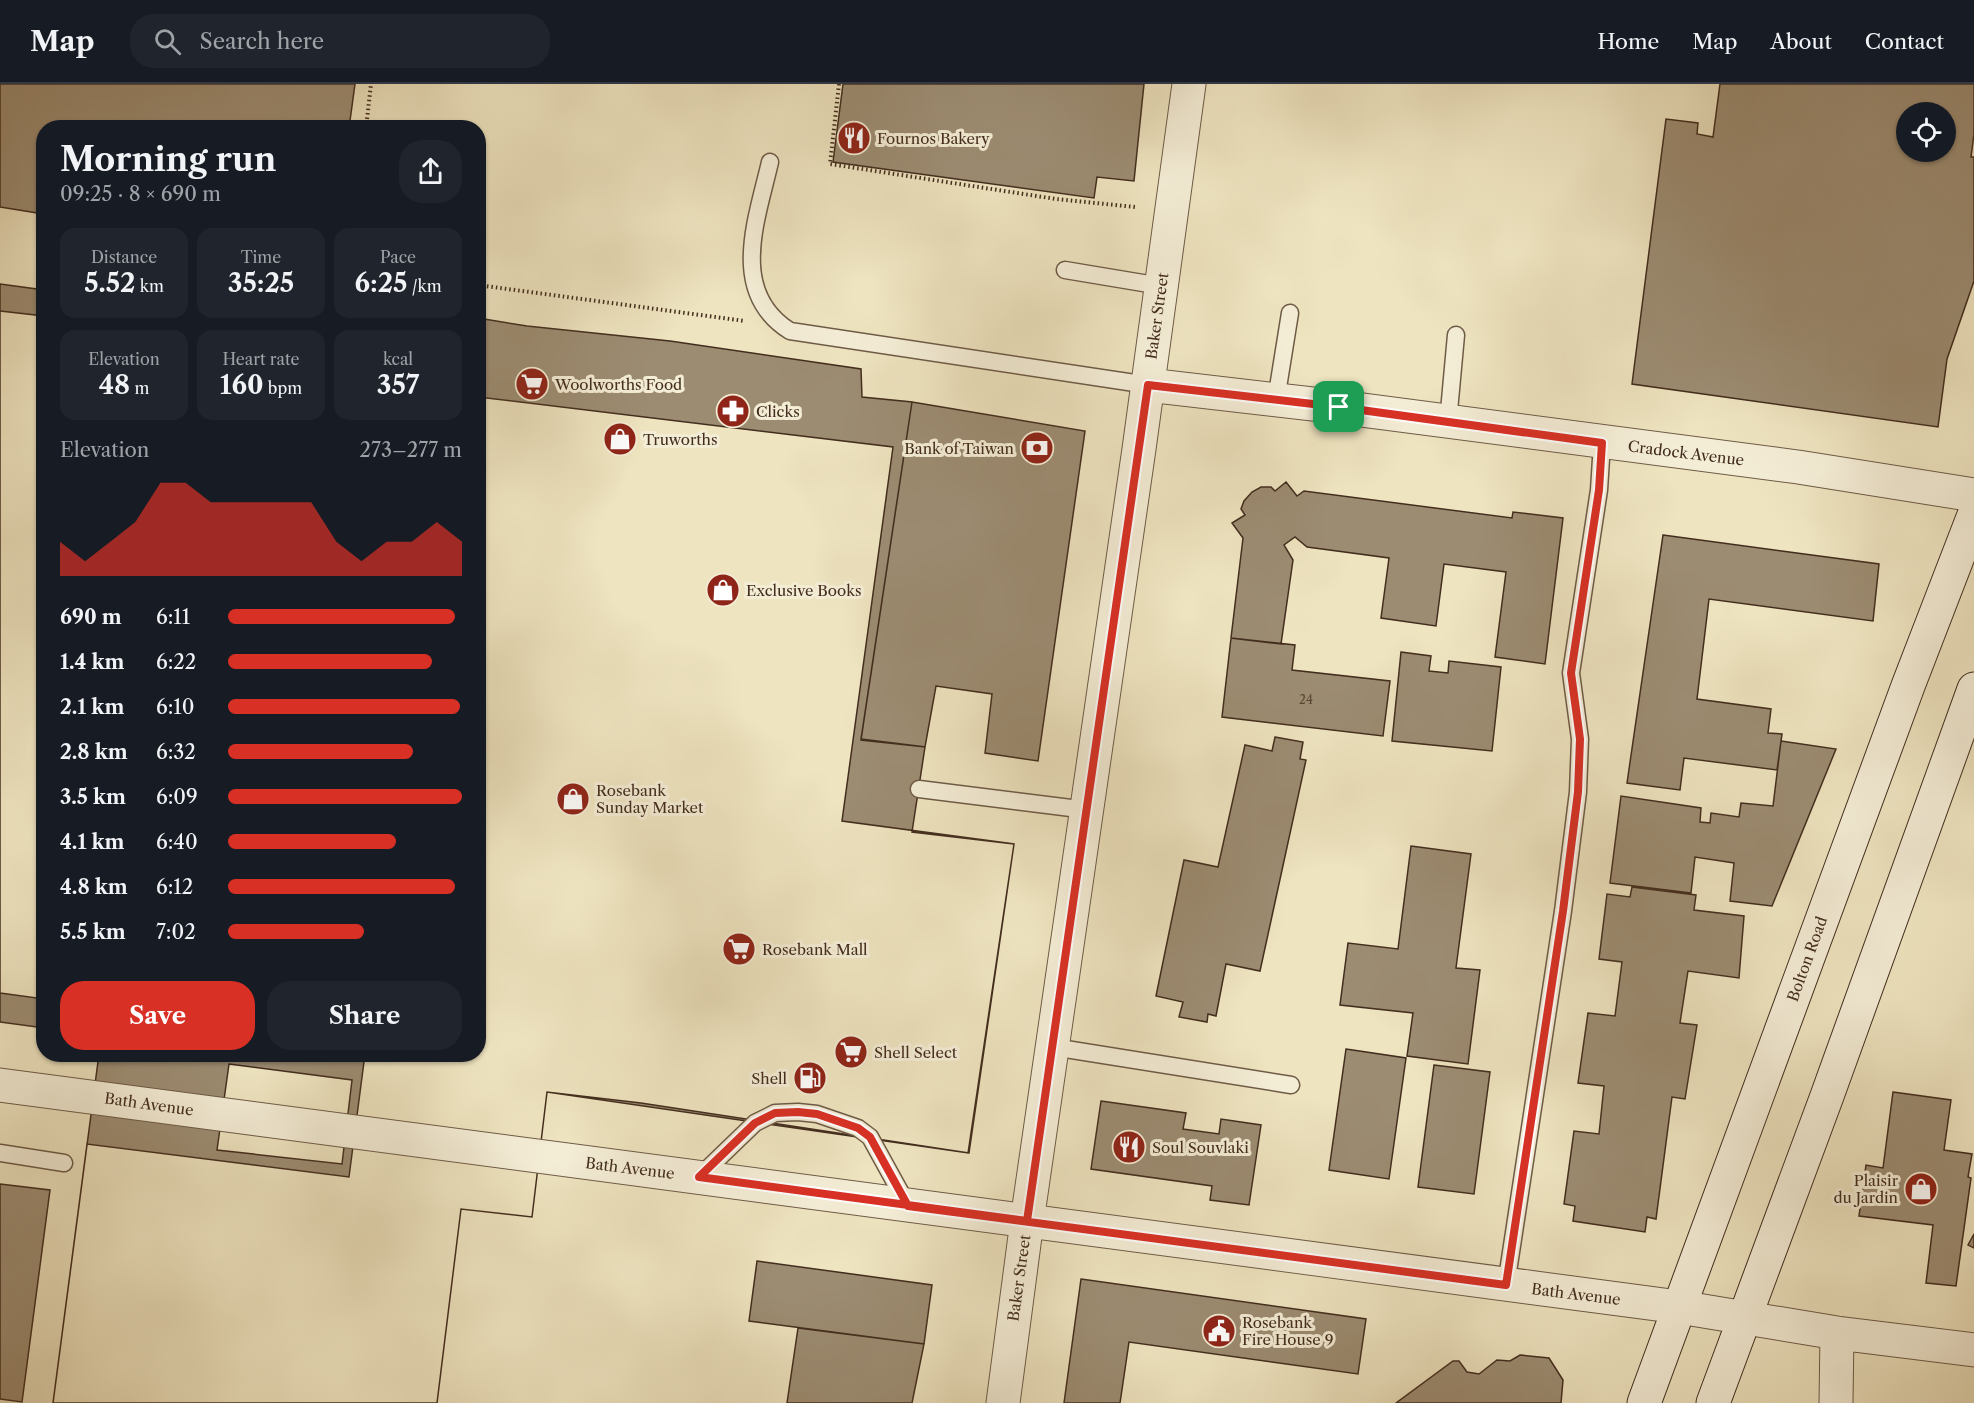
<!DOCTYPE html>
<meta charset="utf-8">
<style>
:root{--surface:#171b24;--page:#20242c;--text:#f1f3f6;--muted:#9ea1a6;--line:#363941;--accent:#d93025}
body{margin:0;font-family:"Libre Caslon Text",serif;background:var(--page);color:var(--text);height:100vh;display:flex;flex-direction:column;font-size:22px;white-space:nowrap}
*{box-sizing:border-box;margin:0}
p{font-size:20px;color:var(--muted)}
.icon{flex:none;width:33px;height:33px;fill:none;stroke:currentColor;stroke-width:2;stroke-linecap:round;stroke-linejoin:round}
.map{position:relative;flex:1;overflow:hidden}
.drawer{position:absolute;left:36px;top:36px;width:450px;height:942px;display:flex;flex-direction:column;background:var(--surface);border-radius:24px;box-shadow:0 2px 4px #0004}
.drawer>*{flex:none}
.buttons{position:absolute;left:1896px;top:18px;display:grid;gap:12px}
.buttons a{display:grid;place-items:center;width:60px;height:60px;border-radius:50%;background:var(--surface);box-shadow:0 2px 4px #0004;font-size:30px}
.pin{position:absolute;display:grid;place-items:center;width:51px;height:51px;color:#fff;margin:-26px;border-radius:12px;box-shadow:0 3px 9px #0006}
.round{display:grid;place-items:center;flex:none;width:63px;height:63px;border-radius:24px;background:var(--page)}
.overview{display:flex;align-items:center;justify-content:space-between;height:102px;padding:0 24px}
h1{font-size:33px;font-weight:700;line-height:45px}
.metrics{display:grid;grid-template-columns:repeat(3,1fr);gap:9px;height:102px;padding:6px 24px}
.metrics div{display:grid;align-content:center;border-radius:15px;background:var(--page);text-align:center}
.metrics b{font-size:26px;font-weight:700}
.metrics small{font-size:16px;font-weight:400}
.metrics p{font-size:16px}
.chart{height:168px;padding:12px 24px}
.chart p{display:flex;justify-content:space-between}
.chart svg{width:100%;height:108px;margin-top:6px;fill:var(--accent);opacity:.7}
.action{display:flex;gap:12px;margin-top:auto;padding:12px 24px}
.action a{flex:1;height:69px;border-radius:24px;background:var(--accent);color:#fff;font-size:24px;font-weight:700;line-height:69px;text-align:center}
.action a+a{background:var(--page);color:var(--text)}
ul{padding:0 24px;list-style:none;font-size:20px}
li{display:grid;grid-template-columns:96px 72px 1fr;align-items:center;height:45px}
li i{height:15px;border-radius:8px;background:var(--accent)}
header{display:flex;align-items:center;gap:36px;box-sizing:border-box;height:84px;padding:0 30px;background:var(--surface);border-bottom:2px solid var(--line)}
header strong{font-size:28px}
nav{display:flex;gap:33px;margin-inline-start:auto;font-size:21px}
.search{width:420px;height:54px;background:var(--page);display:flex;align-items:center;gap:15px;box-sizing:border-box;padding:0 21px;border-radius:24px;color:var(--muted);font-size:22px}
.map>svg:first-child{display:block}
</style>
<header>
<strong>Map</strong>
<div class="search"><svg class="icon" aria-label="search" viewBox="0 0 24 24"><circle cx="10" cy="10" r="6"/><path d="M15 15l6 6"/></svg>Search here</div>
<nav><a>Home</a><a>Map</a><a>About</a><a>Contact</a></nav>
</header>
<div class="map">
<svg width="1974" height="1319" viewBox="0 0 1974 1319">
<rect width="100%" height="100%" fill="#eee4c0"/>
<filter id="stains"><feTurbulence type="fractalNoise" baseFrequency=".00333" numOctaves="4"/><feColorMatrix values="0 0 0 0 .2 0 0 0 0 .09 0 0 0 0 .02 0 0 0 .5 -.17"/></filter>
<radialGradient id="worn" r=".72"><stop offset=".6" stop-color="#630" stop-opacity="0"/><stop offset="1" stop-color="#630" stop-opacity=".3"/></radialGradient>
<path fill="#9c8c72" stroke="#432d1e" stroke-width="1.5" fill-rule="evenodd" d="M0,0H355L349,44H44V130L0,123Z
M843,0H1144L1134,97L1097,93L1094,114L833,78Z
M1720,0H1974V50L1971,73H1974V197L1947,275L1938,343L1632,300L1666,35L1698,39L1697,50L1713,53ZM1906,28H1946V68H1906Z
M0,200L44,206V944L0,938Z
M0,227L44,232V915L0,909Z
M478,234L527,242L670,257L861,285L862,313L912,318L861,655L925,663L912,748L1014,760L969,1069L641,1019L547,1008L532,1133L461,1125L437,1319H53L99,970H478Z
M478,313L893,363L842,737L1014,760L968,1069L547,1008L532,1133L461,1125L437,1319H53L87,1060L349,1093L365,970H478Z
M912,318L1085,347L1038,677L985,669L992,610L936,602L925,663L861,656Z
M1286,398L1297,412L1304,407L1512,434L1513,428L1563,434L1545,580L1495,573L1506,488L1444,480L1436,542L1381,534L1389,474L1307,463L1295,453L1284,461L1293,476L1281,560L1231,554L1243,454L1232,439L1245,431L1241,425L1244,417L1252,408L1261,403H1271L1275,407Z
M1663,451L1879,480L1873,537L1709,515L1697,615L1771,625L1768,649L1782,650L1777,686L1684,674L1680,706L1627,699Z
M1231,554L1295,561L1292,586L1390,597L1383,652L1222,633Z
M1401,568L1431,572L1429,587L1448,589L1449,577L1501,583L1492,667L1392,657Z
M1275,653L1303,658L1300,675L1306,676L1260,887L1226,880L1216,932L1208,930L1207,938L1179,933L1183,918L1156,912L1184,776L1218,783L1245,661L1272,667Z
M1781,657L1836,665L1772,822L1730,817L1734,779L1695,773L1691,809L1610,799L1621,712L1701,724L1700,738L1710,739L1711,729L1739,733L1741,719L1773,722Z
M1411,762L1471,770L1456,884L1480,886L1468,980L1407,972L1413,929L1340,921L1348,859L1398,865Z
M1632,803L1696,811L1694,826L1744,832L1739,894L1688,887L1680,939L1697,941L1685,1015L1672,1013L1656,1135L1647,1133L1645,1148L1573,1137L1575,1122L1564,1120L1574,1047L1599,1050L1604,1002L1578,999L1588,929L1615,932L1622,878L1599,875L1607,810L1630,813Z
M1346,965L1406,974L1389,1095L1329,1086Z
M229,980L352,996L342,1080L217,1066Z
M1434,981L1490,988L1474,1110L1418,1103Z
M1893,1008L1951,1016L1944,1066L1972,1070L1968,1093L1971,1094L1956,1202L1926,1199L1933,1141L1859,1132L1866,1081L1883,1084Z
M1101,1017L1186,1029L1183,1045L1219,1050L1221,1035L1261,1041L1249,1121L1210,1116L1212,1102L1091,1085Z
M0,1100L50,1106L22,1318L0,1315Z
M1974,1150V1164L1968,1161Z
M757,1177L932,1201L924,1260L749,1237Z
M1081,1195L1366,1235L1358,1290L1129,1258L1120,1319H1064Z
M798,1244L924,1260L912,1319H787Z
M1520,1271L1549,1274L1563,1296L1561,1319H1396L1453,1277H1459L1467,1288L1479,1290L1497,1276L1510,1277Z"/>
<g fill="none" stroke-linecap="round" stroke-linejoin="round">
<defs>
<path id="service" d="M770,78C757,135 728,208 790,247L1148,301
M1065,186L1161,202
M1276,316L1290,229
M1448,338L1456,251
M919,705L1087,726
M1053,963L1291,1001
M0,1069L64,1079
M699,1093L755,1039L775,1029L798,1028L817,1030L858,1044L870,1053L908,1122
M1506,1201L1563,827L1578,708L1580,655L1571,589L1599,406L1602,359"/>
<path id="minor" d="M1148,301L1339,323L1798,383L1974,411
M0,1001L1679,1223L1837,1249L1974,1266
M1003,1319L1027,1137L1139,365L1189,0
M1836,1319L1837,1249"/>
<path id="secondary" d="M1644,1319L1908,602L1974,431
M1713,1319L1827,1012L1974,605"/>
</defs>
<use href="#service" stroke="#6e5b46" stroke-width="19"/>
<use href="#minor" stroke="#6e5b46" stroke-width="35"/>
<use href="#secondary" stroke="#432d1e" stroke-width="35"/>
<path stroke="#432d1e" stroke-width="4" stroke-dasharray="1.5 3" stroke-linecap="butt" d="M839,0L830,80L1056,115L1135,123
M366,44L371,0
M478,201L745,237"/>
<use href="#service" stroke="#f4edd6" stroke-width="16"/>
<use href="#minor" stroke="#f4edd6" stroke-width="33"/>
<use href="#secondary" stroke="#f4edd6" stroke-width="33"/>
</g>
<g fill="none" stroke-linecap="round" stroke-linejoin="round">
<defs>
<path id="route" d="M1339,323L1148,301L1027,1137C917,1123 808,1108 699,1093L755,1039L775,1029L798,1028L817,1030L858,1044L870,1053L908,1122L1506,1201L1563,827L1578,708L1580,655L1571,589L1599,406L1602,359L1339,323"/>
</defs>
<use href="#route" stroke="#fff" stroke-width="12"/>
<use href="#route" stroke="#d93025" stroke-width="8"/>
</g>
<defs>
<symbol id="restaurant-disc" viewBox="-11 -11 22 22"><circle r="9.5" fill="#8f2418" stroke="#f4edd6"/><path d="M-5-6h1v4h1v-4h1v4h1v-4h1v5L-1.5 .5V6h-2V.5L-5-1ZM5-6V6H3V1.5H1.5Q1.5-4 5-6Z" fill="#fff"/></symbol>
<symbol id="supermarket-disc" viewBox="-11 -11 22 22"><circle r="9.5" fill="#8f2418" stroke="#f4edd6"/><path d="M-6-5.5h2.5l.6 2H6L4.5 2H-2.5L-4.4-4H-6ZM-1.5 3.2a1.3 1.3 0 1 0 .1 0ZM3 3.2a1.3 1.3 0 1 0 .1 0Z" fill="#fff"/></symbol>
<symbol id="pharmacy-disc" viewBox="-11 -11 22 22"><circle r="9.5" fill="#8f2418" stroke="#f4edd6"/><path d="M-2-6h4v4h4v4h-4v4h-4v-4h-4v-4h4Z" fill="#fff"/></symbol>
<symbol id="shop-disc" viewBox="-11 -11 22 22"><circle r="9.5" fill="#8f2418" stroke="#f4edd6"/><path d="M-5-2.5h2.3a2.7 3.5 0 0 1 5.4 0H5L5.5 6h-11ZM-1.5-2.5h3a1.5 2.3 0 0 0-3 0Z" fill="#fff"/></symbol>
<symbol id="bank-disc" viewBox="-11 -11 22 22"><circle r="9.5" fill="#8f2418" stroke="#f4edd6"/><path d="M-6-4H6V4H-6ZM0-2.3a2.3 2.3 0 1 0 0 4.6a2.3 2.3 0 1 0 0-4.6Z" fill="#fff"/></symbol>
<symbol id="fuel-disc" viewBox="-11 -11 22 22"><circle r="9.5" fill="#8f2418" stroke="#f4edd6"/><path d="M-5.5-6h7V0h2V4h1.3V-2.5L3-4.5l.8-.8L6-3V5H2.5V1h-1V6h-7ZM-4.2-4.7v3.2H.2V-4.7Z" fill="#fff"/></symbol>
<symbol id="civic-disc" viewBox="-11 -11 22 22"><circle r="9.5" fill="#8f2418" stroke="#f4edd6"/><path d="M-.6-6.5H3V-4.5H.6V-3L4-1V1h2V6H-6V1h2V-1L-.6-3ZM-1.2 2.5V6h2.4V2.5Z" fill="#fff"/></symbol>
</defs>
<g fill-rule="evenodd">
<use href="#restaurant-disc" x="835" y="35" width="38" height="38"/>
<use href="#supermarket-disc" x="513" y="281" width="38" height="38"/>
<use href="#pharmacy-disc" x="714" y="308" width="38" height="38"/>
<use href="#shop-disc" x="601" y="336" width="38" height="38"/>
<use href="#bank-disc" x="1018" y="345" width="38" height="38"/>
<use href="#shop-disc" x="704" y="487" width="38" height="38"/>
<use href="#shop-disc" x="554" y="696" width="38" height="38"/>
<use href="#supermarket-disc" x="720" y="846" width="38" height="38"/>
<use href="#supermarket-disc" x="832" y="949" width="38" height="38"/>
<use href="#fuel-disc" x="791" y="975" width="38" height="38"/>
<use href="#restaurant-disc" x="1110" y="1044" width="38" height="38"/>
<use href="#shop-disc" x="1902" y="1086" width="38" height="38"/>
<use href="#civic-disc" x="1200" y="1228" width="38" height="38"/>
</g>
<g text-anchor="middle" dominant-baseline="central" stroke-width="6" stroke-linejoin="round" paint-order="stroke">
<g font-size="12" fill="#594533">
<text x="1306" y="615">24</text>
</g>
<g font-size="15" fill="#432d1e" stroke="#f4edd6" text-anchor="start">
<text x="877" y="54">Fournos Bakery</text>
<text x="555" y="300">Woolworths Food</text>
<text x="756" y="327">Clicks</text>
<text x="643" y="355">Truworths</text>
<text x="1014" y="364" text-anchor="end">Bank of Taiwan</text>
<text x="746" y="506">Exclusive Books</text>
<text x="596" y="706">Rosebank<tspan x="596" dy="17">Sunday Market</tspan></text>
<text x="762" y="865">Rosebank Mall</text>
<text x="874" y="968">Shell Select</text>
<text x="787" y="994" text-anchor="end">Shell</text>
<text x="1152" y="1063">Soul Souvlaki</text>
<text x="1898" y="1096" text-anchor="end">Plaisir<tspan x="1898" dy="17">du Jardin</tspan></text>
<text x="1242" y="1238">Rosebank<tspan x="1242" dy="17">Fire House 9</tspan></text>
</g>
<g font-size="15" fill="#432d1e" stroke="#f4edd6">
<text transform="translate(1157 232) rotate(-82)">Baker Street</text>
<text transform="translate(1686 369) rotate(7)">Cradock Avenue</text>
<text transform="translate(1807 875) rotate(-70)">Bolton Road</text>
<text transform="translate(149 1020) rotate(8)">Bath Avenue</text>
<text transform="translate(630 1084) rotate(7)">Bath Avenue</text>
<text transform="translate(1019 1194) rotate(-82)">Baker Street</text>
<text transform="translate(1576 1210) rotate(7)">Bath Avenue</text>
</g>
</g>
<rect width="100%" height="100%" filter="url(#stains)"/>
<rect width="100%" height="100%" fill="url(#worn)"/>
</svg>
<div class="buttons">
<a><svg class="icon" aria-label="locate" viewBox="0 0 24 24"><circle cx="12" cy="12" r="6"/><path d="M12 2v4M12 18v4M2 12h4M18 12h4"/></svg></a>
</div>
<div class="pin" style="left:1339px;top:323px;background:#1e9e55"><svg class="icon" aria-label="arrive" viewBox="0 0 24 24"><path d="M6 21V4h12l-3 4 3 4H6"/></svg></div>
<section class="drawer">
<div class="overview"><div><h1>Morning run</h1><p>09:25 · 8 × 690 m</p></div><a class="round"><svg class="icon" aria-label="share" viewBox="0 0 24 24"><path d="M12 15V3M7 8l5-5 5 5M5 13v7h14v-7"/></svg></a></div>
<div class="metrics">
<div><p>Distance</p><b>5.52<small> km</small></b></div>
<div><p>Time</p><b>35:25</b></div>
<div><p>Pace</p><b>6:25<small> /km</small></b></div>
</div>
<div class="metrics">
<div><p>Elevation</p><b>48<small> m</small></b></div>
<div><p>Heart rate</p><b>160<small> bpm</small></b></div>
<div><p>kcal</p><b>357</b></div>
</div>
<div class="chart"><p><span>Elevation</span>273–277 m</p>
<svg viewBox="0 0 160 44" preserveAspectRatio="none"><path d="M0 44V30L10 38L20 30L30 22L40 6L50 6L60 14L70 14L80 14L90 14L100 14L110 30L120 38L130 30L140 30L150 22L160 30V44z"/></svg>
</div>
<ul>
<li><b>690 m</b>6:11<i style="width:97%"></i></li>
<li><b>1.4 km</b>6:22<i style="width:87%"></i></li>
<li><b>2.1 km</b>6:10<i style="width:99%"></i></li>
<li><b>2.8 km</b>6:32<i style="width:79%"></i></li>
<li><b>3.5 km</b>6:09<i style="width:100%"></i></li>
<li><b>4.1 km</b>6:40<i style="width:72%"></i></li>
<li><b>4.8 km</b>6:12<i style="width:97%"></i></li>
<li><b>5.5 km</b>7:02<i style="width:58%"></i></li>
</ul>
<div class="action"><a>Save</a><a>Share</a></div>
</section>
</div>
